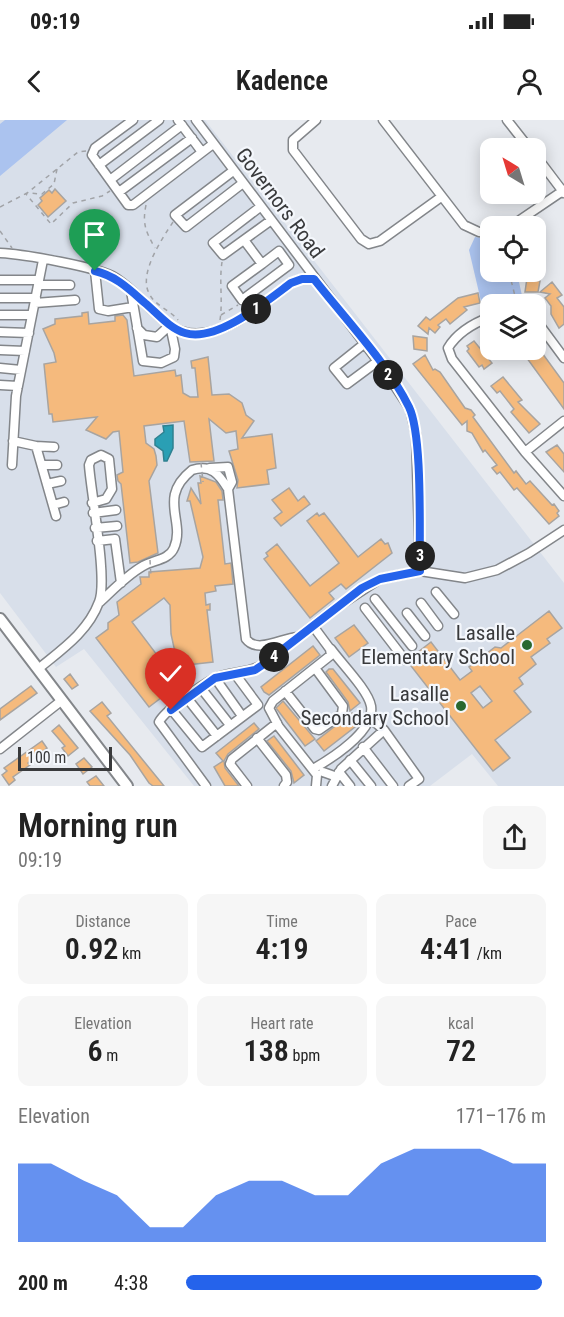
<!DOCTYPE html>
<meta charset="utf-8">
<style>
:root{--surface:#fff;--page:#f6f6f6;--text:#222;--muted:#767676;--accent:#2563eb}
body{margin:0;font-family:"Roboto Condensed",sans-serif;background:var(--page);color:var(--text);height:100vh;display:flex;flex-direction:column;font-size:22px;white-space:nowrap}
*{box-sizing:border-box;margin:0}
p{font-size:20px;color:var(--muted)}
.icon{flex:none;width:33px;height:33px;fill:none;stroke:currentColor;stroke-width:2;stroke-linecap:round;stroke-linejoin:round}
.map{position:relative;height:666px;overflow:hidden}
.side{display:flex;flex-direction:column;background:var(--surface);flex:1}
.side>*{flex:none}
.needle{width:39px;rotate:322deg}
.buttons{position:absolute;left:480px;top:18px;display:grid;gap:12px}
.buttons a{display:grid;place-items:center;width:66px;height:66px;border-radius:12px;background:var(--surface);box-shadow:0 3px 15px #0003;font-size:30px}
.scale{position:absolute;left:18px;bottom:15px;width:94px;box-sizing:border-box;padding-left:6px;border:3px solid #393a3c;border-top:0;font-size:16px;line-height:21px;white-space:nowrap;color:#393a3c;-webkit-text-stroke:4px #f4f7fc;paint-order:stroke}
.pin{position:absolute;display:grid;place-items:center;width:51px;height:51px;color:#fff;margin:-62px -26px;border-radius:50% 50% 50% 0;rotate:-45deg;box-shadow:0 0 6px #0007}
.pin .icon{rotate:45deg}
.km{position:absolute;width:30px;height:30px;margin:-15px;border-radius:50%;background:#222;color:#fff;font-size:16px;line-height:30px;text-align:center}
.round{display:grid;place-items:center;flex:none;width:63px;height:63px;border-radius:12px;background:var(--page)}
.head{display:flex;align-items:center;justify-content:space-between;height:102px;padding:0 18px}
h1{font-size:33px;font-weight:600;line-height:45px}
.figures{display:grid;grid-template-columns:repeat(3,1fr);gap:9px;height:102px;padding:6px 18px}
.figures div{display:grid;align-content:center;border-radius:12px;background:var(--page);text-align:center}
.figures b{font-size:30px;font-weight:600}
.figures small{font-size:16px;font-weight:400}
.figures p{font-size:16px}
.chart{height:168px;padding:12px 18px}
.chart p{display:flex;justify-content:space-between}
.chart svg{width:100%;height:108px;margin-top:6px;fill:var(--accent);opacity:.7}
ul{padding:0 18px;list-style:none;font-size:20px}
li{display:grid;grid-template-columns:96px 72px 1fr;align-items:center;height:45px}
li i{height:15px;border-radius:8px;background:var(--accent)}
.status{display:flex;justify-content:space-between;align-items:center;height:42px;padding:0 30px;background:var(--surface);direction:ltr}
.status svg{height:16px;fill:currentColor}
header{display:flex;justify-content:space-between;align-items:center;height:78px;padding:0 18px;background:var(--surface);font-size:27px;font-weight:600}
.map>svg:first-child{display:block}
</style>
<div class="status"><b>09:19</b><svg viewBox="0 0 49 12"><path d="M0 12V9h3v3zM5 12V6h3v6zM10 12V3h3v9zM15 12V0h3v12zM26 1h20v11H26zM47 4h2v5h-2z"/></svg></div>
<header><svg class="icon" aria-label="back" viewBox="0 0 24 24"><path d="M15 5l-7 7 7 7"/></svg>Kadence<svg class="icon" aria-label="person" viewBox="0 0 24 24"><circle cx="12" cy="8" r="4"/><path d="M4 21q1-7 8-7t8 7"/></svg></header>
<div class="map">
<svg width="564" height="666" viewBox="0 0 564 666">
<rect width="100%" height="100%" fill="#e7eaef"/>
<path fill="#d8dfea" d="M0,0H205L564,463V666H498L472,634L430,666H194L84,529L56,547L0,473Z"/>
<path fill="#abc3ef" d="M5,0H67L0,56V4Z
M475,117L490,119V152H519L517,153L523,180L510,184H490V192L484,194L469,130Z"/>
<path fill="#2a9fb4" stroke="#2e8190" stroke-width="1.5" d="M173,305V328L167,341H164L163,331L155,325V319L164,312L163,306Z"/>
<path fill="#f5ba7d" stroke="#a8a4a0" stroke-width="1.5" fill-rule="evenodd" d="M55,69L66,81L48,97L38,85L42,81L40,78L49,70L52,73Z
M527,158L540,161L538,172H525Z
M552,162L562,175L557,178L564,187V204L559,208L551,194V186L545,178L550,174L540,172Z
M478,173L480,183L464,187L467,190L450,204L446,199L438,205L440,207L435,213L429,208L428,214L418,206L426,197L430,200L458,178Z
M88,192L89,204L115,201V196L123,195L127,200L134,256L175,250L176,256L181,255L183,273L190,277H198L195,248H192L191,241L208,237L212,275L229,274L242,283L246,295L254,301L242,318L272,314L276,348L267,350L269,364L237,368L238,360L229,331L238,329L236,311L226,313L209,299L214,341L190,342L184,301L144,306L146,323L154,329L156,336L157,345L149,361L158,433L138,442L130,443L121,364L118,361L117,355L123,352L119,311L113,312L106,319L86,310L97,297L53,302L52,294H49L44,244L56,242L54,233L43,209L55,204V199L82,196V193Z
M413,216L427,218V231L414,229Z
M474,221L492,243L484,249L482,245L479,247L467,231L469,229L467,226Z
M537,226L564,263V289L521,230H536Z
M425,235L433,250L435,249L440,252L465,288L471,290L475,295L473,297L514,353L516,351L526,364L530,361L552,385L554,384L559,391L557,393L559,396L549,404L517,368L514,370L500,352L497,354L492,348L497,345L485,330L483,332L472,313L467,311V301L462,305L413,244Z
M503,257L522,280L518,282L540,304L529,313L511,292L514,289L500,271L497,273L491,266Z
M557,325L564,334V352L546,332Z
M200,356L216,362L222,371L223,380H218L225,444L231,443L233,464L215,466L216,471L205,473L206,485L210,484V490H207L213,542L178,546L171,514L170,485L164,478L132,502L179,564L149,587L96,518L108,509V503L119,495L117,482L141,464L140,457H149V452L200,448L203,437L190,381H187L191,368L201,384L198,363H201Z
M289,368L298,381L304,376L310,384L281,406L274,398L282,392L272,380Z
M317,393L319,396L324,393L358,437L381,419L385,424L388,423L392,433L346,469L341,464L329,473L334,479L310,498L264,439L268,436L266,433L277,424L310,466L339,443L307,401Z
M549,491L562,508L547,519L550,523L531,537L536,544L519,558L523,564L514,571L531,592L495,620L510,638L493,651L411,546L417,542L413,536L431,522L460,560L472,551L469,547L495,527L501,528ZM480,566L492,581L483,588L471,573Z
M354,505L368,523L349,537L335,518Z
M313,526L320,535L269,575L264,572L261,567Z
M329,549H333L360,583L350,591L348,582L326,552Z
M70,554L78,565L72,569L64,559Z
M31,566L37,573L0,600V589Z
M283,581L315,619L305,626L276,588Z
M102,582L111,593L107,596L164,666H153L149,663L130,635L90,591Z
M352,593L360,603L324,631L316,621Z
M254,603L259,609L228,634L224,641L225,648L239,666H225L214,647L223,641L216,633Z
M59,605L78,628L68,636L62,628L65,626L52,611Z
M274,616L304,655L294,663L291,651L267,621Z
M42,621L47,628L28,643L30,645L13,657L15,660L9,665L2,655L7,651L4,648Z
M84,638L92,647L83,654L76,644Z
M96,656L104,666H90L87,662Z"/>
<g fill="none" stroke-linecap="round" stroke-linejoin="round">
<defs>
<path id="minor" d="M133,0L95,28L92,35L128,85H133L213,24
M178,0L202,32
M196,0L383,248L410,289L416,314L420,451
M316,0L293,20V30L361,119L369,124L380,121L441,77
M383,0L464,105L479,112L490,113
M507,0L529,28
M536,36L564,73
M99,45L159,0
M233,51L175,95L186,107L243,63
M110,60L182,5
M119,72L192,18
M260,87L213,123L223,135L270,101
M511,106L564,70
M244,120L262,144L279,131L289,145L242,180L232,166L262,144
M0,133C22,134 99,147 116,158C136,171 151,192 171,206C210,232 261,185 291,163L301,159H314
M95,151L99,189L108,191L133,187
M0,160H39
M38,165H70
M131,171L143,241L161,243L174,237L175,229L170,205
M0,178H36
M35,183L75,180
M0,195H32
M490,197C474,203 457,213 448,228L452,239L525,332L564,376
M536,200L564,238
M137,208L144,215L157,217L170,205
M0,212L29,213
M364,224L334,248L347,264L378,241
M0,230L25,231
M0,248L21,250
M0,265L18,266
M13,321L36,326L56,396
M36,326L54,327
M525,332L564,301
M12,345L16,276L43,140
M42,345H57
M210,348L228,347L232,362L228,369
M47,364L61,361
M53,385L64,382
M93,393L116,390
M95,408L117,406
M97,421L115,419L121,463
M436,472L454,494
M375,479L412,526
M100,482C113,470 127,455 143,446C153,440 169,440 174,428C186,401 157,378 192,350C211,344 219,354 228,369L246,519C257,534 282,518 297,517
M421,483L438,506
M365,488L405,540
M407,493L425,516
M313,506L330,529L331,535L273,581L269,588L279,607L317,655L316,666
M38,549C61,530 88,512 99,482C108,460 91,374 89,345L91,340L101,335L109,339L112,369L106,379L92,383
M215,558L242,596
M201,568L230,605
M285,571L315,609L319,610L342,594L343,586L315,548
M187,578L217,616
M171,589L202,627L258,585L235,554
M370,598L384,610L419,659L409,666
M257,618L286,655L287,662L284,666
M363,627L393,666
M0,629L61,581
M350,640L371,666
M313,649C332,638 375,611 371,586C368,570 341,543 331,529
M323,652L337,657
M339,652L350,666
M206,666L159,602C165,590 202,565 215,558C231,551 249,554 264,544L334,489L380,459L420,451L465,458L497,450L529,433L564,410
M247,666L230,644L232,639L277,603
M332,666L341,649L384,610"/>
<path id="major" d="M0,499L127,666"/>
</defs>
<use href="#minor" stroke="#83868a" stroke-width="11"/>
<use href="#major" stroke="#83868a" stroke-width="14"/>
<path stroke="#a1a3a7" stroke-width="1.5" stroke-dasharray="4.5 4.5" stroke-linecap="butt" d="M86,31L78,32L26,74L51,104L73,83L102,76L110,71
M146,85C142,104 146,112 155,128
M0,87L27,73L42,74L54,64L57,49
M173,102C162,119 137,155 150,175C156,186 170,190 178,200
M0,111L12,128
M509,152L517,184
M221,195L238,185
M220,200C223,180 219,162 222,142"/>
<use href="#minor" stroke="#fff" stroke-width="8"/>
<use href="#major" stroke="#fff" stroke-width="10"/>
<path stroke="#a1a3a7" stroke-width="1.5" stroke-dasharray="4.5 4.5" stroke-linecap="butt" d="M201,343L203,362
M150,440L151,457"/>
</g>
<g fill="none" stroke-linecap="round" stroke-linejoin="round">
<defs>
<path id="route" d="M95,151C116,156 129,169 145,183C157,193 170,209 185,213C217,223 268,180 291,163L302,159H314C346,200 386,241 409,287C423,316 419,415 420,451L380,459L362,468L264,544L255,550L215,558L171,590"/>
</defs>
<use href="#route" stroke="#fff" stroke-width="12"/>
<use href="#route" stroke="#2563eb" stroke-width="8"/>
</g>
<g fill="#296830" stroke="#f4f7fc" stroke-width="2">
<circle cx="527" cy="525" r="6"/>
<circle cx="461" cy="586" r="6"/>
</g>
<g text-anchor="middle" dominant-baseline="central" stroke-width="4.5" stroke-linejoin="round" paint-order="stroke">
<g font-size="21" fill="#393a3c" stroke="#f4f7fc">
<text transform="translate(280 83) rotate(53)">Governors Road</text>
</g>
<g font-size="21" fill="#393a3c" stroke="#f4f7fc" text-anchor="end">
<text x="515" y="513">Lasalle<tspan x="515" dy="24">Elementary School</tspan></text>
<text x="449" y="574">Lasalle<tspan x="449" dy="24">Secondary School</tspan></text>
</g>
</g>
</svg>
<div class="buttons">
<a><svg class="needle" viewBox="-14 -14 28 28"><path d="M0-13l5 13h-10z" fill="#e53935"/><path d="M0 13l5-13h-10z" fill="#767676"/></svg></a>
<a><svg class="icon" aria-label="locate" viewBox="0 0 24 24"><circle cx="12" cy="12" r="6"/><path d="M12 2v4M12 18v4M2 12h4M18 12h4"/></svg></a>
<a><svg class="icon" aria-label="layers" viewBox="0 0 24 24"><path d="M12 4l9 5-9 5-9-5zM3 14l9 5 9-5"/></svg></a>
</div>
<div class="scale">100 m</div>
<div class="pin" style="left:95px;top:151px;background:#1e9e55"><svg class="icon" aria-label="arrive" viewBox="0 0 24 24"><path d="M6 21V4h12l-3 4 3 4H6"/></svg></div>
<div class="pin" style="left:171px;top:590px;background:#d93025"><svg class="icon" aria-label="check" viewBox="0 0 24 24"><path d="M5 12l5 5 9-10"/></svg></div>
<b class="km" style="left:256px;top:189px">1</b>
<b class="km" style="left:388px;top:255px">2</b>
<b class="km" style="left:420px;top:436px">3</b>
<b class="km" style="left:274px;top:537px">4</b>
</div>
<section class="side">
<div class="head"><div><h1>Morning run</h1><p>09:19</p></div><a class="round"><svg class="icon" aria-label="share" viewBox="0 0 24 24"><path d="M12 15V3M7 8l5-5 5 5M5 13v7h14v-7"/></svg></a></div>
<div class="figures">
<div><p>Distance</p><b>0.92<small> km</small></b></div>
<div><p>Time</p><b>4:19</b></div>
<div><p>Pace</p><b>4:41<small> /km</small></b></div>
</div>
<div class="figures">
<div><p>Elevation</p><b>6<small> m</small></b></div>
<div><p>Heart rate</p><b>138<small> bpm</small></b></div>
<div><p>kcal</p><b>72</b></div>
</div>
<div class="chart"><p><span>Elevation</span>171–176 m</p>
<svg viewBox="0 0 160 44" preserveAspectRatio="none"><path d="M0 44V12L10 12L20 19L30 25L40 38L50 38L60 25L70 19L80 19L90 25L100 25L110 12L120 6L130 6L140 6L150 12L160 12V44z"/></svg>
</div>
<ul>
<li><b>200 m</b>4:38<i style="width:99%"></i></li>
</ul>
</section>
